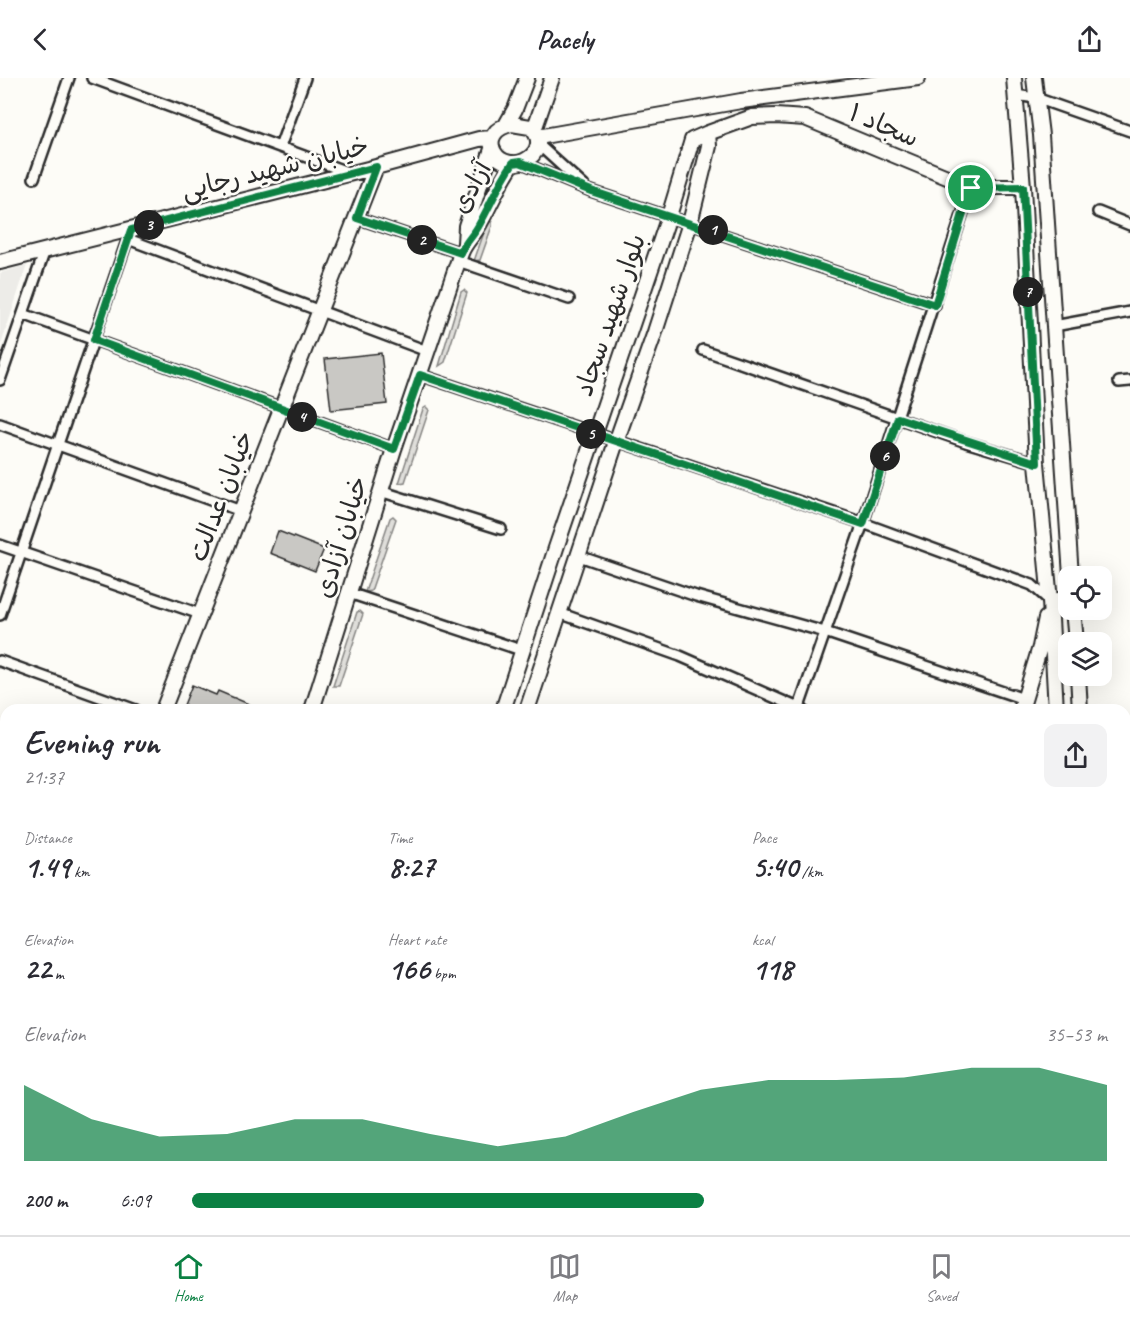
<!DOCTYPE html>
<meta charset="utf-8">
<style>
:root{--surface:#fff;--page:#f2f2f3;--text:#2b2b33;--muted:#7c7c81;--line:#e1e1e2;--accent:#0b8043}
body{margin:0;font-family:Caveat,"Playpen Sans Arabic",sans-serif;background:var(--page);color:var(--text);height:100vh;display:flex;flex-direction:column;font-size:22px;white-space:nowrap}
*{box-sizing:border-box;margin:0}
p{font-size:20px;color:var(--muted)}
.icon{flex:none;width:33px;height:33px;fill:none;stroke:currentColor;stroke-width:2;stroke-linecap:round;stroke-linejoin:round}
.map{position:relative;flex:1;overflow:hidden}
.panel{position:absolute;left:0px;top:626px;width:1131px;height:532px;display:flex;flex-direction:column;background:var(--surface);border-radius:18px 18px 0 0;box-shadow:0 6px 24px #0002}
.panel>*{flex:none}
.controls{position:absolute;left:1058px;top:488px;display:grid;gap:12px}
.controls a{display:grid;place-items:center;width:54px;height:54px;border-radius:12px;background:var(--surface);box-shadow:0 6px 24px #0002;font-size:30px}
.pin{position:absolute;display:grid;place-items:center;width:51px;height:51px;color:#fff;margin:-26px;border:3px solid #fff;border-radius:50%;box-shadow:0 2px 6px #0007}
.km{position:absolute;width:30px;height:30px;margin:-15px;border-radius:50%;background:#222;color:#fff;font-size:16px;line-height:30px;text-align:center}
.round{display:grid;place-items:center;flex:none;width:63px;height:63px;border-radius:12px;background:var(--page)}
.head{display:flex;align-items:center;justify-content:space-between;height:102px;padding:0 24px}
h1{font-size:33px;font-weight:700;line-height:45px}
.figures{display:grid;grid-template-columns:repeat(3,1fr);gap:9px;height:102px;padding:6px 24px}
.figures div{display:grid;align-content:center}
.figures b{font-size:30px;font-weight:700}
.figures small{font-size:16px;font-weight:400}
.figures p{font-size:16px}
.chart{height:168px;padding:12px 24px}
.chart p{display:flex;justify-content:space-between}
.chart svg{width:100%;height:108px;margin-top:6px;fill:var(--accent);opacity:.7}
ul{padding:0 24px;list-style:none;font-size:20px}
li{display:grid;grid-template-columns:96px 72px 1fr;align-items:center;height:45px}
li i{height:15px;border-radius:8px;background:var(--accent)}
header{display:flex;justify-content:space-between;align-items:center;height:78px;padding:0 24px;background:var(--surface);font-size:27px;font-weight:700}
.menu{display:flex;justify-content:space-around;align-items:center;height:84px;border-top:2px solid var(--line);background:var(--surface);font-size:16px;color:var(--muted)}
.menu a{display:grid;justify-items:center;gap:3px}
.menu .on{color:var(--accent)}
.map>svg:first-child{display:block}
</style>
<header><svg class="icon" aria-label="back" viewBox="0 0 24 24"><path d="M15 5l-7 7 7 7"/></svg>Pacely<svg class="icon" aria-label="share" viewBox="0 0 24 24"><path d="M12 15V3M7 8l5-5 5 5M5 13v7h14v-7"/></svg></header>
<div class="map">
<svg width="1130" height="1157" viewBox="0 0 1130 1157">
<rect width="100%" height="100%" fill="#fdfcf7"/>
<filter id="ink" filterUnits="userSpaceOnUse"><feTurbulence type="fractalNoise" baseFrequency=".0167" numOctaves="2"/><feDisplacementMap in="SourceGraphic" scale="12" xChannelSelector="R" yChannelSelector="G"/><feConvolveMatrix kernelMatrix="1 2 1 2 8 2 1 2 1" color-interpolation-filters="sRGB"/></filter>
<g filter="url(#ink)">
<path fill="#edece8" d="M27,187L0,270V195Z"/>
<path fill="#dfdeda" stroke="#858482" stroke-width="1.5" d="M488,143L492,144V148L480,182L474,183Z
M464,212L467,215L445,284L439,288L461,214Z
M426,329L429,332L405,404L399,405L423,331Z
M393,438L396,441L371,513L365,514L390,440Z
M360,533L363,536L339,608H333L357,534Z
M537,1152H602L600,1157H550Z"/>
<path fill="#c9c8c4" stroke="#2b2b2b" stroke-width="1.5" d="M381,275L387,326L331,332L325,281Z
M278,453L324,471L315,493L270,475Z
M192,607L216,617L218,613L263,632H182Z"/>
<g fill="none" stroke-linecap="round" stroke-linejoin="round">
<defs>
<path id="street" d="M92,0L350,95
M1015,17L1036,20L1130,53
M539,67L584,108
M280,69L305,0
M520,84L591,113L935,227
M34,100L69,0
M1098,134L1130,147
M357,140L461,175
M128,161L427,273
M458,183L569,221
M23,236L394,371
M1054,248L1130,234
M703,272L966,364L1037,385
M420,297L863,445L1032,507L1050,523
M0,302L45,172
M1119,304L1130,303
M0,346L241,433
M380,413L501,451
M0,467L200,536
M579,478L696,518L825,554L1024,621
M349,515L524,573
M559,535L680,578L803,632
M0,537L131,151
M0,583L136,632
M798,632L863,445L971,109
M0,695L6,697
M1125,787L1130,786
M0,811L6,813
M0,1064L6,1067
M1125,1069L1130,1068
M1027,1152L1044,1157
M448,1157L450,1152
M621,1157L622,1152"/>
<path id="secondary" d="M1014,0L1023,109L1037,385L1050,523L1056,632
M1034,0L1041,57L1071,498
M512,46L530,49C537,55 540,62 537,70C535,76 530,80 524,83C494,95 475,53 512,46Z
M506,47L515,31L527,0
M534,52L552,0
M708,55L752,39L776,38L805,40L971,109H1023
M538,59L741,23L918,0
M465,165L466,148L492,71
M0,184L376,89L479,61L492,60
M1050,523L1068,521
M1073,531L1076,564
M1078,597L1080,632
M163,632L376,89
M312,632L394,371L461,175C465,164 474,157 479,147C491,126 499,105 513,85
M503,632L556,470L669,138L692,62L708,55L709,68L690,145L655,254L616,364L527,632
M1021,632L1040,569L1046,540
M0,1040L6,1024
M1094,1152V1157
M1122,1152V1157
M141,1157L142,1152
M862,1157L864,1152"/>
<path id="primary" d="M0,942L6,944
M485,1152L499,1157"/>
</defs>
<use href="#street" stroke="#2b2b2b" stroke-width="14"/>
<use href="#secondary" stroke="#2b2b2b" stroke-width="18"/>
<use href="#primary" stroke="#2b2b2b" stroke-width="20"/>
<use href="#street" stroke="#fdfcf7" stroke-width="9"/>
<use href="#secondary" stroke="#fdfcf7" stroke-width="14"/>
<use href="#primary" stroke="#fdfcf7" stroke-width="15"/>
</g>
</g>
<g fill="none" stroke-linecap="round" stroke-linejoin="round" filter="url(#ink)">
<defs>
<path id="route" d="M520,84L591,113L935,227L971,110L1023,109L1037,385L898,340L863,446L420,297L394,371L94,262L131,152L376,89L357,140L461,175C465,164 474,157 479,147C491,126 499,105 513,85Z"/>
</defs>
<use href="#route" stroke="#fff" stroke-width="12"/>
<use href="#route" stroke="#0b8043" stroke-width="8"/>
</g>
<g text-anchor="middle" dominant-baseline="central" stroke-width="5" stroke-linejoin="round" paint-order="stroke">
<g font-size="26" fill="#2b2b2b" stroke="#fdfcf7">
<text transform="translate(884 47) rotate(23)">سجاد ۱</text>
<text transform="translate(275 90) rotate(-14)">خیابان شهید رجایی</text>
<text transform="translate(471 109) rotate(-61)">آزادی</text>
<text transform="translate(610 237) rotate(-71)">بلوار شهید سجاد</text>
<text transform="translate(221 418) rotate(-69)">خیابان عدالت</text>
<text transform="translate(341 459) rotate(-73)">خیابان آزادی</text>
</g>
</g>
</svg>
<div class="controls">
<a><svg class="icon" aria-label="locate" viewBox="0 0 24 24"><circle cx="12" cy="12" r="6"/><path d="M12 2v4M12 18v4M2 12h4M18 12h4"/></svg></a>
<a><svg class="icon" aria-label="layers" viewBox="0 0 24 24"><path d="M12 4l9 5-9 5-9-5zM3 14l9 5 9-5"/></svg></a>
</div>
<div class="pin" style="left:971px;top:110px;background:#1e9e55"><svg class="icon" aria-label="arrive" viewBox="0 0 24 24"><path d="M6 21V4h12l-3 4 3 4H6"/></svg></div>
<b class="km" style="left:713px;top:152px">1</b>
<b class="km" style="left:422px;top:162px">2</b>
<b class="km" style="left:149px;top:147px">3</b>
<b class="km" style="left:302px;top:339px">4</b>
<b class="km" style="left:591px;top:356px">5</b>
<b class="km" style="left:885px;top:378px">6</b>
<b class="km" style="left:1028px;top:214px">7</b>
<section class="panel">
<div class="head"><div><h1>Evening run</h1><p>21:37</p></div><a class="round"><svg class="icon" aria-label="share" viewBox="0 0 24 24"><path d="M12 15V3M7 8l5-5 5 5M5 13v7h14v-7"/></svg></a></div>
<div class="figures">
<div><p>Distance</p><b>1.49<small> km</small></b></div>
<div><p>Time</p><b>8:27</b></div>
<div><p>Pace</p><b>5:40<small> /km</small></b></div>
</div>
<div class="figures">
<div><p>Elevation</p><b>22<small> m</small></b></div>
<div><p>Heart rate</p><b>166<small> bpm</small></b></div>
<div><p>kcal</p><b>118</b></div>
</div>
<div class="chart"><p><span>Elevation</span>35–53 m</p>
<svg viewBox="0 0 160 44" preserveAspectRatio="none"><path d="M0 44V13L10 27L20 34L30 33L40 27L50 27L60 33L70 38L80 34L90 24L100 15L110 11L120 11L130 10L140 6L150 6L160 13V44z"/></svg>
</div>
<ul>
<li><b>200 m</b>6:09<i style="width:56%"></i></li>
</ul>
</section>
</div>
<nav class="menu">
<a class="on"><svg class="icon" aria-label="home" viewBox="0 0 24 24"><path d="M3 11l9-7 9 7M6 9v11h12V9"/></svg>Home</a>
<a><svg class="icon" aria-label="map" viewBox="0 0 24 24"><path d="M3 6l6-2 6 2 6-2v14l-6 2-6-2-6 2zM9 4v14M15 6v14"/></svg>Map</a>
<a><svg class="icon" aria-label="saved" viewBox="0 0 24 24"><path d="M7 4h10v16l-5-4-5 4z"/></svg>Saved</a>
</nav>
